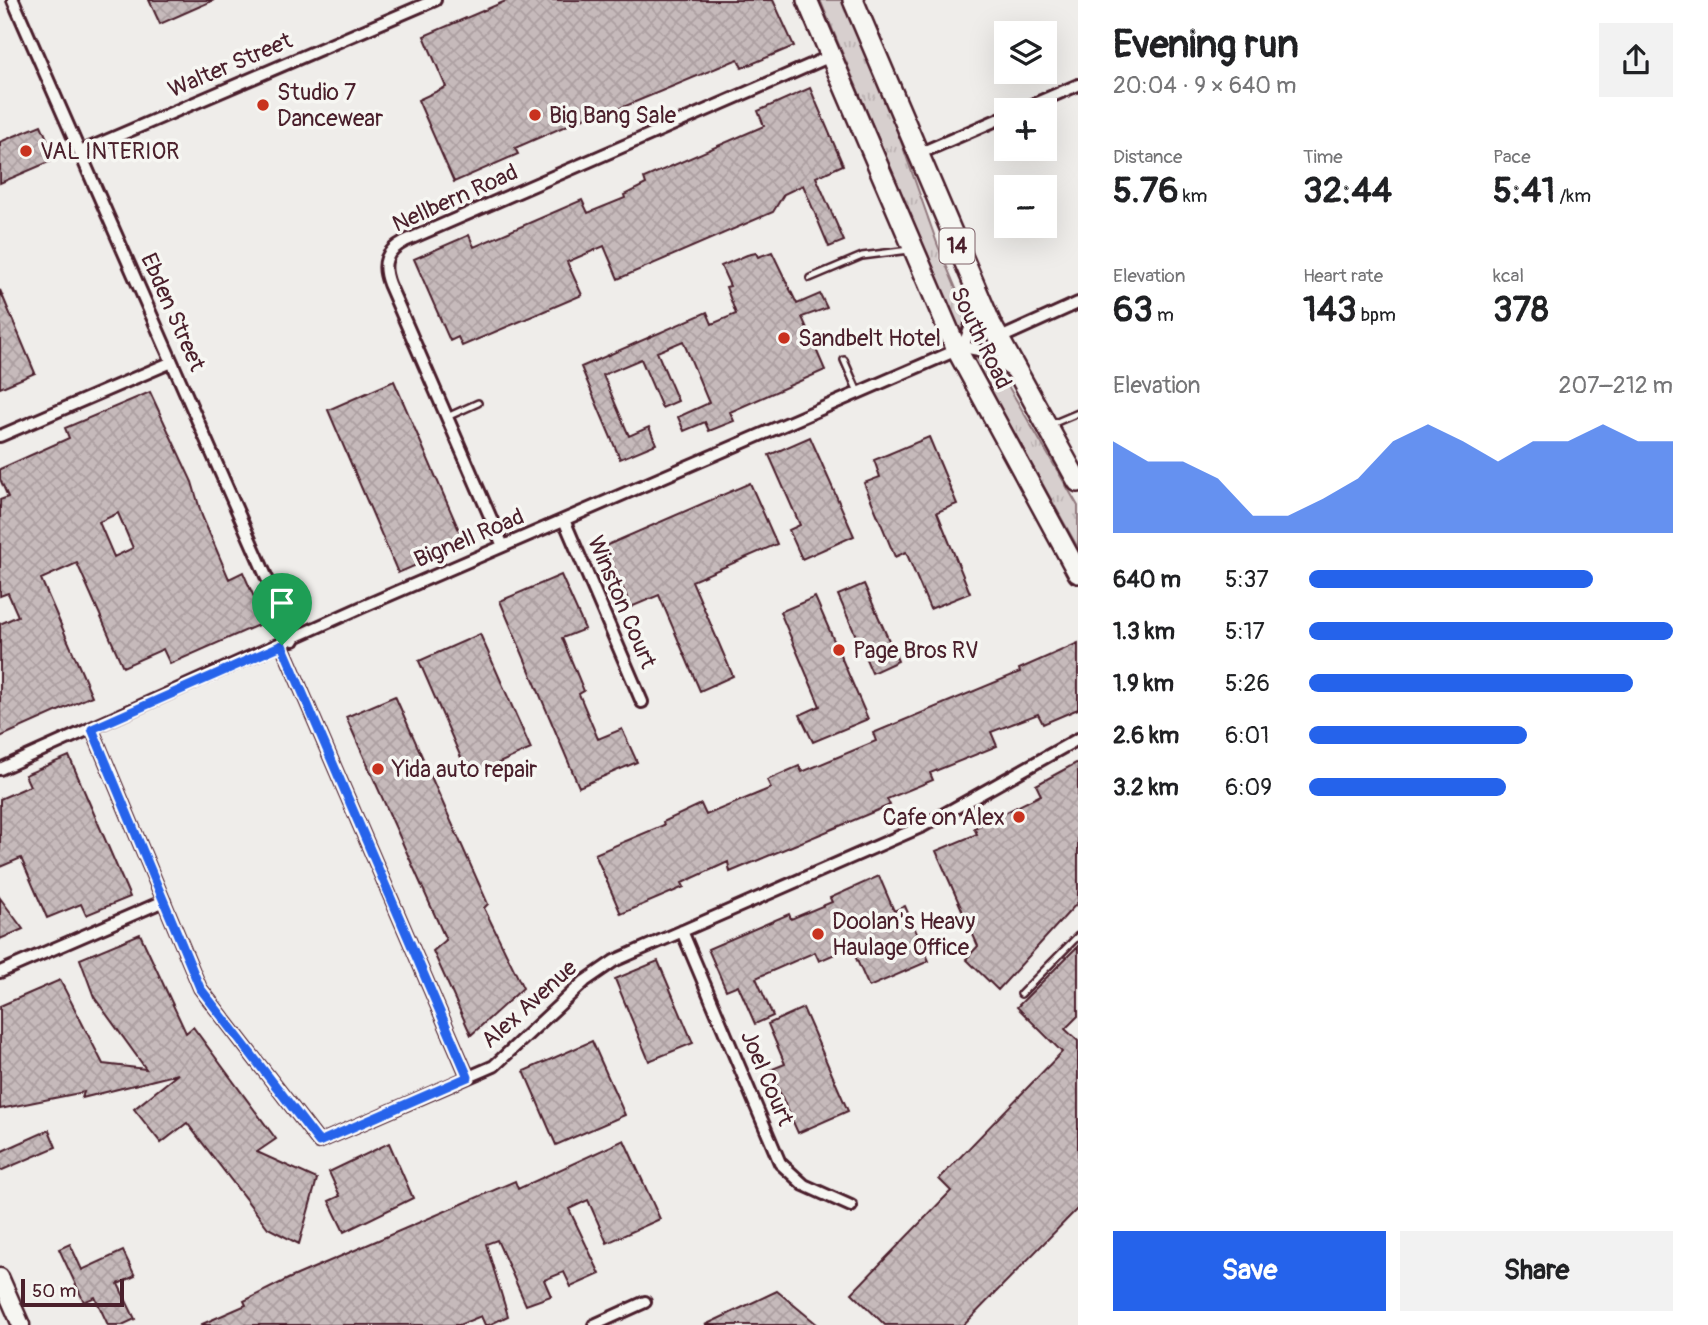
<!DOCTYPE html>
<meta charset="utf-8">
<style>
:root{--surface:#fff;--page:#f2f2f2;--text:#202124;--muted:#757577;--accent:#2563eb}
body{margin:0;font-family:Pangolin,sans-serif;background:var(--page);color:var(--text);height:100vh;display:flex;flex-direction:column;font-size:26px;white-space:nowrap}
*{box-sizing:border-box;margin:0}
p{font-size:23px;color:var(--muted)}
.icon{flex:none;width:38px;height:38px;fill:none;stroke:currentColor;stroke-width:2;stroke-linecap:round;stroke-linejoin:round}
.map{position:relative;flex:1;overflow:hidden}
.panel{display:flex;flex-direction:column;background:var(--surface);width:630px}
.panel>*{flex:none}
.tools{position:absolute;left:994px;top:21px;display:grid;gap:14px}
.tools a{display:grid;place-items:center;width:63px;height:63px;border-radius:0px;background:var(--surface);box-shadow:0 7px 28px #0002;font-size:35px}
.scale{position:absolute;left:21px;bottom:18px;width:103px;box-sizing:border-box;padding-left:7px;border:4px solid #4a1f2b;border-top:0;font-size:19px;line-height:24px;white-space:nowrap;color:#4a1f2b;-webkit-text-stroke:5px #f6f6f2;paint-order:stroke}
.pin{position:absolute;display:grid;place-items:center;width:60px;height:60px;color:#fff;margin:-72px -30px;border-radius:50% 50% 50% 0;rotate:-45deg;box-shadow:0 0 7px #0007}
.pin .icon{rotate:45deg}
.round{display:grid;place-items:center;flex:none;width:74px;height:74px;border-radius:0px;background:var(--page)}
.overview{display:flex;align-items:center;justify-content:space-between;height:119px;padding:0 35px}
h1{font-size:38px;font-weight:800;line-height:52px}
.stats{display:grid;grid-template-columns:repeat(3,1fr);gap:10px;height:119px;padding:7px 35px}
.stats div{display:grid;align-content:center}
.stats b{font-size:35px;font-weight:800}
.stats small{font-size:19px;font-weight:400}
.stats p{font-size:19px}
.chart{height:196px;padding:14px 35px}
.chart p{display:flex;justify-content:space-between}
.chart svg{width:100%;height:126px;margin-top:7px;fill:var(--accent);opacity:.7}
.button{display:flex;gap:14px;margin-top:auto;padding:14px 35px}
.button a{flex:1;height:80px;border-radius:0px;background:var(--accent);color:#fff;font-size:28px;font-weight:800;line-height:80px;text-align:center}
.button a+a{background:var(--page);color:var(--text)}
ul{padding:0 35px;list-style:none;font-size:23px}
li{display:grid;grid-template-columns:112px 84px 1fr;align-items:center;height:52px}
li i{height:18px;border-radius:9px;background:var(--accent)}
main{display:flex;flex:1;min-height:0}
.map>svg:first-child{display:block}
</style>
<main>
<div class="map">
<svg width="1078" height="1325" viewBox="0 0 1078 1325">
<defs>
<pattern id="grass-tufts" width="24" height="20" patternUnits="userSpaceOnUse" patternTransform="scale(1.75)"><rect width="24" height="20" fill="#d7cfce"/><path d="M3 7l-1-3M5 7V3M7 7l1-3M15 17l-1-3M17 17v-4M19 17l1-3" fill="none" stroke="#bab1b1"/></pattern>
<pattern id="building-cross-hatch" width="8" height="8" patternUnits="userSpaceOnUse" patternTransform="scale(1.75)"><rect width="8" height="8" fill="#c6babb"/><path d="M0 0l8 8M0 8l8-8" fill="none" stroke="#ac9fa1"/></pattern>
</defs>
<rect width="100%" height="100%" fill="#efedea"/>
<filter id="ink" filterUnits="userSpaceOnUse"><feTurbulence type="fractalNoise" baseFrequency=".0143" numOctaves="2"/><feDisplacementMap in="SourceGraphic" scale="14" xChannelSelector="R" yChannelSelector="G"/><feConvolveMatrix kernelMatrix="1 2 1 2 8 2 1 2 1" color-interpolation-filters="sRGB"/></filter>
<g filter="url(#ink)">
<path fill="url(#grass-tufts)" stroke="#90777c" stroke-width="2" d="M820,0H844L887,102L938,246L965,310L966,319L960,333Z
M972,357L982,360L1007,384L1078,506V548Z"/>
<path fill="url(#building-cross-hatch)" stroke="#4a1f2b" stroke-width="2" fill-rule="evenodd" d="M149,0H214L160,24Z
M508,0H773L794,46L742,68L738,59L604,115L594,117L593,114L515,148L518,154L454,182L418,100L446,87L424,36Z
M810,88L843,165L816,177L844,241L829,247L803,185L784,194L773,212L618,279L604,246L567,262L582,295L462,346L458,337L450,341L414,259L469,235L474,247L582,200L588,213L625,198L624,195L646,184L644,178L764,126L758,111Z
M41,125L56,159L0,183V142Z
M772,252L797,304L820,294L827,308L802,317L825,370L730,412L734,421L709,431L705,422L684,431L678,417L709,403L683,341L657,352L678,401L662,408L641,359L603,375L629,436L649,427L656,444L620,459L581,367L707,312L712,324L736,314L726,287L730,286L721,266L747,255L756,253L758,257Z
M0,290L35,373L0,388Z
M394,381L465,544L398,573L328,410Z
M150,392L192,482L202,516L229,579L243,572L265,622L170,664L163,649L123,667L77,563L41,579L92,696L0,737V624L18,616L8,593L0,596V500L8,497L0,479V469L69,438L65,428ZM118,513L133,548L114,557L99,522Z
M810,437L854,536L802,559L789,530L800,525L769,455Z
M929,437L957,504L937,512L970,593L930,609L906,552L895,557L864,483L880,477L874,460Z
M750,483L777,544L692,581L733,676L700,691L659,595L631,607L605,546Z
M561,575L585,629L562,638L584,691L579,694L598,739L622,729L637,762L579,787L500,601Z
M864,584L898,661L872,673L838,595Z
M815,597L868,719L813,742L800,715L820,706L780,612Z
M480,634L531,749L469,776L419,661Z
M1078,643V709L1043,724L1038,714L991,732L997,746L930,773L933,780L887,799L890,805L730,872L728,862L682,883L684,887L621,914L595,854L664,825L663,822L701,804L706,815L771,788L767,780L799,766L802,772L876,741L873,733L1020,672L1019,669Z
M395,696L488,904L484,908L523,988L471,1035L433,951L446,940L346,717Z
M69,756L130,897L86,915L81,904L47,918L21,858L0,867V799L30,786L25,775Z
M1078,762V902L998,990L966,959L978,946L936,851L977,834L974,828L1041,795L1036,785Z
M879,876L894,911L905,906L929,961L869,987L851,947L819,961L815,952L756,978L773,1016L755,1024L738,985L726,990L708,949L789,914L791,919L832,902L830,898Z
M0,898L23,929L0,939Z
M140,934L186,1033L193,1027L276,1139L257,1152L317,1179L299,1244L268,1228L187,1123L161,1143L134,1109L178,1074L82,1098L84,1092L0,1109V1006L60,980L103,1064L146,1069L94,997L80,959Z
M1078,946V1016L1065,1029L1078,1041V1208L964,1325H885L852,1293L951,1191L939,1179L1062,1052L1017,1007Z
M658,961L693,1043L649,1061L615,979Z
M803,1008L848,1111L798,1133L770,1070L785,1064L768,1024Z
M592,1041L625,1115L556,1145L524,1071Z
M49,1130L56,1147L0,1171V1152Z
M624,1140L660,1219L607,1243L588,1200L569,1209L600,1274L571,1287L564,1272L544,1280L551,1296L526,1305L497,1240L486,1244L508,1316L489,1325H485L481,1316L459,1325H200L246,1305L244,1301L288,1279L515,1181L518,1189Z
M389,1143L413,1198L344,1232L329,1201L340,1196L329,1172Z
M70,1244L82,1270L123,1251L135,1276L118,1284L135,1319L122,1325H108L95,1297L84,1302L59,1249Z
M777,1291L818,1325H705Z"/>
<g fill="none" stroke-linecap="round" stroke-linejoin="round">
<defs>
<path id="lane" d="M810,278L862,256L909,250
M844,360L858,392
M447,417L478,403
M1052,424L1078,413
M1021,994L1078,936"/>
<path id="street" d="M13,0L294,640
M1020,110L1078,85
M80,152L435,0
M918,154L1006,116
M971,290V326L963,347L979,350L1014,373
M998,339L1078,303
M0,436L172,362
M564,520L642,702
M503,546L389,284C381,263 386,251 405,241L831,56
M282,645L468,1077
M92,729L200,988L319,1142L494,1066L585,981L614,961L923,826L1078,739
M0,769L362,607L957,350
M682,931L780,1163L804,1185L851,1206
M0,972L164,901
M594,1325L645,1302"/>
<path id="secondary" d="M0,1277L21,1325"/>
<path id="highway" d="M807,0L957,350L1078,573
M853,0L991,324L1078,482"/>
</defs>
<use href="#lane" stroke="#4a1f2b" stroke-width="10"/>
<use href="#street" stroke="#4a1f2b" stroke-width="16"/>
<use href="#secondary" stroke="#4a1f2b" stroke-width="21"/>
<use href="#highway" stroke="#4a1f2b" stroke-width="24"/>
<use href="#lane" stroke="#f6f6f2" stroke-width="5"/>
<use href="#street" stroke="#f6f6f2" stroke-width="10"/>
<use href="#secondary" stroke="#f6f6f2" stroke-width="16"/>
<use href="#highway" stroke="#f6f6f2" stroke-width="19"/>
</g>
</g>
<g fill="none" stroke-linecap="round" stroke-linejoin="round" filter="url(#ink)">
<defs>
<path id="route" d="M282,645L468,1077L319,1142L200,988L92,729Z"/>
</defs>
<use href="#route" stroke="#fff" stroke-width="14"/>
<use href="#route" stroke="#2563eb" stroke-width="9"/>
</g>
<g fill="#c8321e" stroke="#f6f6f2" stroke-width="2.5">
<circle cx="263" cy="105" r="7"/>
<circle cx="535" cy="115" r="7"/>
<circle cx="26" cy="151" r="7"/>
<circle cx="784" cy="338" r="7"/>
<circle cx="839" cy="650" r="7"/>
<circle cx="378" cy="769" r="7"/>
<circle cx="1019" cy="817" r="7"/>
<circle cx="818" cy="934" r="7"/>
</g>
<g text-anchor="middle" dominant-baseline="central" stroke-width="7" stroke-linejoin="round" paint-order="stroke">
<rect fill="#f6f6f2" stroke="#7e6067" stroke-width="2" x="939.5" y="228.5" width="35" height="35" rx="5"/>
<g font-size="21" font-weight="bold" fill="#4a1f2b">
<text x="957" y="246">14</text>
</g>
<g font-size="23" fill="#4a1f2b" stroke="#f6f6f2">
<text transform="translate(230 65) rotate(-23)">Walter Street</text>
<text transform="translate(455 198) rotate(-24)">Nellbern Road</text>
<text transform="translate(173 312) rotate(66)">Ebden Street</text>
<text transform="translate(981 338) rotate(64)">South Road</text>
<text transform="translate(469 538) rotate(-23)">Bignell Road</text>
<text transform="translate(622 602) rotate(67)">Winston Court</text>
<text transform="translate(529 1004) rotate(-42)">Alex Avenue</text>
<text transform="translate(767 1078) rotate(67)">Joel Court</text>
</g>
<g font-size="23" fill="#4a1f2b" stroke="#f6f6f2" text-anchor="start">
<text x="277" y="92">Studio 7<tspan x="277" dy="26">Dancewear</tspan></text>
<text x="549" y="115">Big Bang Sale</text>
<text x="40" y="151">VAL INTERIOR</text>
<text x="798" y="338">Sandbelt Hotel</text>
<text x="853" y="650">Page Bros RV</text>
<text x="392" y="769">Yida auto repair</text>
<text x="1005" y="817" text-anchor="end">Cafe on Alex</text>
<text x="832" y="921">Doolan's Heavy<tspan x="832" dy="26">Haulage Office</tspan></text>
</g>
</g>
</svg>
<div class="tools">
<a><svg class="icon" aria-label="layers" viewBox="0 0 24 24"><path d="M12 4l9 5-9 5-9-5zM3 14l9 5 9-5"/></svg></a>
<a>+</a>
<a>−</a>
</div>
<div class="scale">50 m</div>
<div class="pin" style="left:282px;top:645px;background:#1e9e55"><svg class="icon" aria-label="arrive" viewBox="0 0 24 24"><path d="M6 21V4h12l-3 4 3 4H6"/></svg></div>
</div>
<section class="panel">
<div class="overview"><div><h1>Evening run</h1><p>20:04 · 9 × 640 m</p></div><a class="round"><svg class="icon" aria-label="share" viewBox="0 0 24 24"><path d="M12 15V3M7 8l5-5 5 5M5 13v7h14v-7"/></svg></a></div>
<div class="stats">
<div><p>Distance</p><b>5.76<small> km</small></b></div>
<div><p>Time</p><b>32:44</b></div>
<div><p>Pace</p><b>5:41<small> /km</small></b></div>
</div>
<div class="stats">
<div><p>Elevation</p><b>63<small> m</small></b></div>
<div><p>Heart rate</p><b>143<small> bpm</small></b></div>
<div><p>kcal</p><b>378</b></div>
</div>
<div class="chart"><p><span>Elevation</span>207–212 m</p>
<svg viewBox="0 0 160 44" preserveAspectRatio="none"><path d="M0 44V12L10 19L20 19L30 25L40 38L50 38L60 32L70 25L80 12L90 6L100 12L110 19L120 12L130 12L140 6L150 12L160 12V44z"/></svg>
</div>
<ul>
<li><b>640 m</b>5:37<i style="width:78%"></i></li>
<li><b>1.3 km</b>5:17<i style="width:100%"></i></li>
<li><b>1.9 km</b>5:26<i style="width:89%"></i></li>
<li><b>2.6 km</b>6:01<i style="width:60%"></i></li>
<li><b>3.2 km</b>6:09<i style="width:54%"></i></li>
</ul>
<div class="button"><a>Save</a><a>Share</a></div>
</section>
</main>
